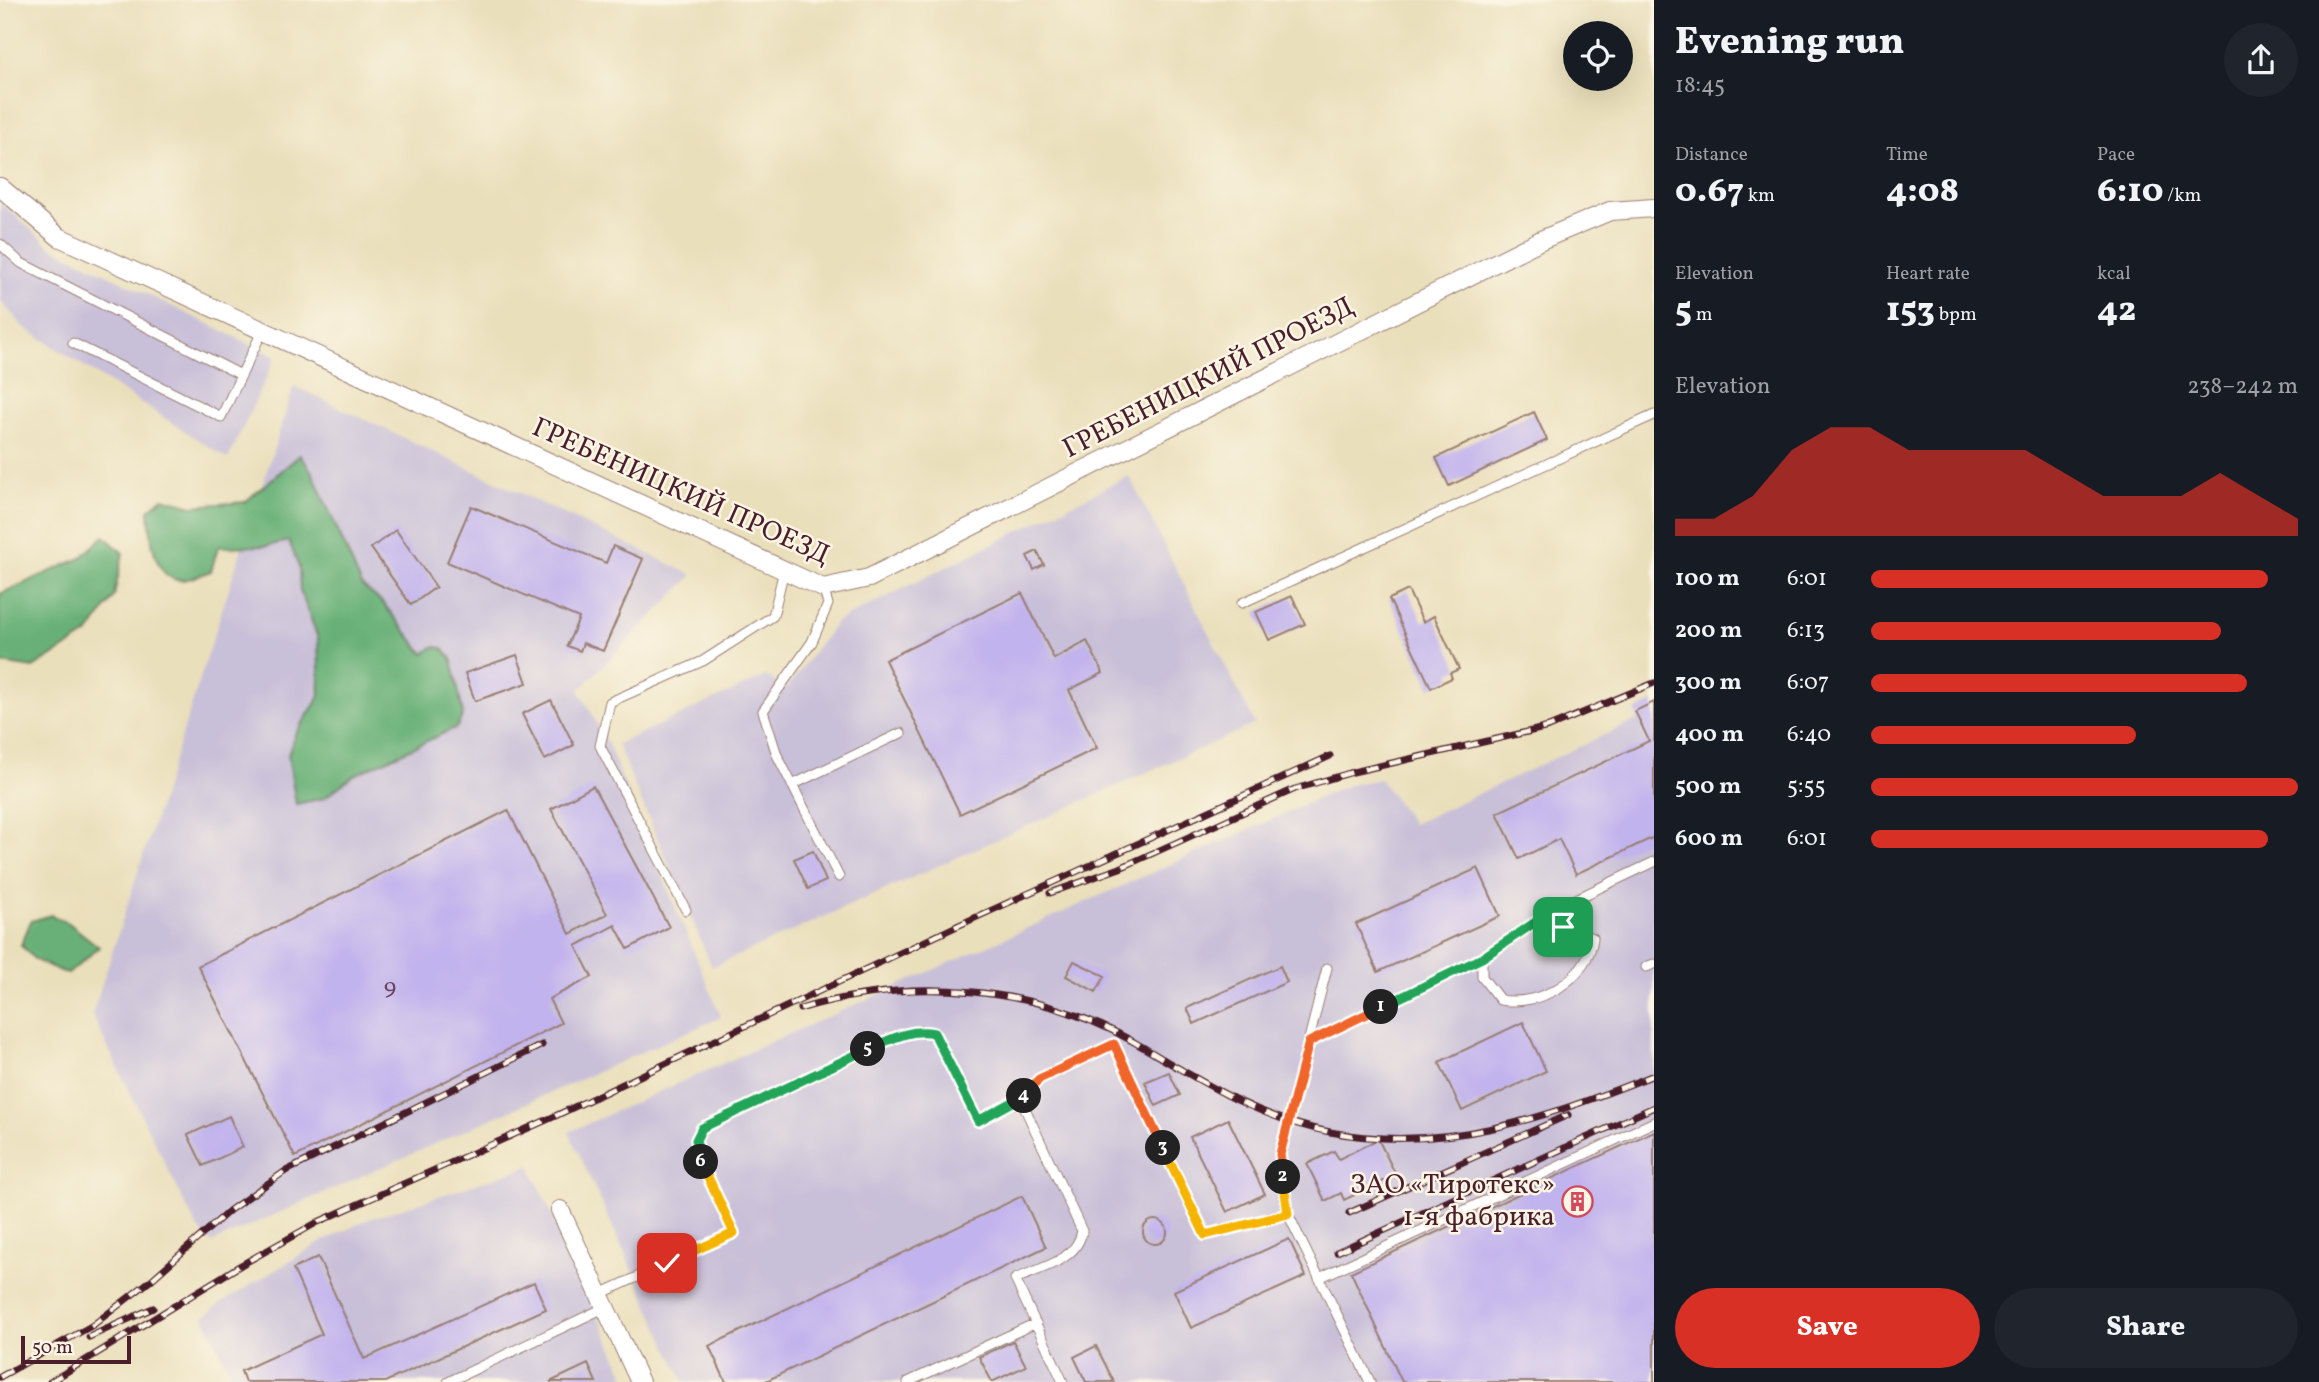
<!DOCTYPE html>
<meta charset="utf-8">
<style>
:root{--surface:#171b24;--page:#20242c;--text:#f1f3f6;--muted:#9ea1a6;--accent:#d93025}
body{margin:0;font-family:Vollkorn,serif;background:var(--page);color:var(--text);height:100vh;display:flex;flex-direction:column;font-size:26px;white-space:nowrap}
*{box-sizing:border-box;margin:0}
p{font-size:23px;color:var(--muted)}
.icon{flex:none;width:38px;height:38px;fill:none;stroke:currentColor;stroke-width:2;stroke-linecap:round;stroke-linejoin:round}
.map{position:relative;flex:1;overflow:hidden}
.side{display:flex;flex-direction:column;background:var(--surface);width:665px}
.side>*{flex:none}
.tools{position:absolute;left:1563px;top:21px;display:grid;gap:14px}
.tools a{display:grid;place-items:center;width:70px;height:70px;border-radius:50%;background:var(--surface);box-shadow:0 7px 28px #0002;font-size:35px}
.scale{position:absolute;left:21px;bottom:18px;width:110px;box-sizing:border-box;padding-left:7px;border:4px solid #4a1f2b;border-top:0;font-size:19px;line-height:24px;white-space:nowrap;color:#4a1f2b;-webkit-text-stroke:5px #fcf5e5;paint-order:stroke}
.pin{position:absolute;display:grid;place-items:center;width:60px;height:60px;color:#fff;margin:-30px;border-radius:14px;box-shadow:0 4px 10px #0006}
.km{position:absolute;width:35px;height:35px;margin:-18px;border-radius:50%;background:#222;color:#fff;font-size:19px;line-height:35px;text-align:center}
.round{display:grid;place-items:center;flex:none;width:74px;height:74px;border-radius:37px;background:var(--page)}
.summary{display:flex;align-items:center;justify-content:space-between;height:119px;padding:0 21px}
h1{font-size:38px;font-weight:800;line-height:52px}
.stats{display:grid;grid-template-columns:repeat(3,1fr);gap:10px;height:119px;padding:7px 21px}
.stats div{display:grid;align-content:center}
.stats b{font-size:35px;font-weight:800}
.stats small{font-size:19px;font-weight:400}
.stats p{font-size:19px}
.chart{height:196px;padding:14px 21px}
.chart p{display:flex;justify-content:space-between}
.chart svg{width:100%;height:126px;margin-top:7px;fill:var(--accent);opacity:.7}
.cta{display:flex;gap:14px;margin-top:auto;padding:14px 21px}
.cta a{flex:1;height:80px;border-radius:42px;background:var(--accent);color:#fff;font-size:28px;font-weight:800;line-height:80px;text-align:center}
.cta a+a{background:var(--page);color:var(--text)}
ul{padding:0 21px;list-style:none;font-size:23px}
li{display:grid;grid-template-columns:112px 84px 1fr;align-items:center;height:52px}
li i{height:18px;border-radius:9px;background:var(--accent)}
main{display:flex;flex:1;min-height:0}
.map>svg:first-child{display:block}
</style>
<main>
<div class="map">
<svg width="1654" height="1382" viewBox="0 0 1654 1382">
<rect width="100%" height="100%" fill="#fcf5e5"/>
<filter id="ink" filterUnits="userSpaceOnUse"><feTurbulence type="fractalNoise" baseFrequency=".0143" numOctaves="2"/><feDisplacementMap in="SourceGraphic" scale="14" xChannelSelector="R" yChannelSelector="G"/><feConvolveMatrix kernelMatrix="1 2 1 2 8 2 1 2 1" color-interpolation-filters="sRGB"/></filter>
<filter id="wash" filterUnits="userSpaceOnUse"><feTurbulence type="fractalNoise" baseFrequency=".00686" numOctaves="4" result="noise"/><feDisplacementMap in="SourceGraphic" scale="28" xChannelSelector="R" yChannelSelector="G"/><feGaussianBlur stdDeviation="1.57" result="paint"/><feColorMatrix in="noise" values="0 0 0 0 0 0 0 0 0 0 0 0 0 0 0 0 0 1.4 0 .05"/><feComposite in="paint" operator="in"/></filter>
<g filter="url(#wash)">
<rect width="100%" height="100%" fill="#eadfbb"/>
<path fill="#c8bfd8" d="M0,202L51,247L276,357L228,459L22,326L0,300Z
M294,386L693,575L579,690L607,742L721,1017L211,1243L196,1226L92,1015Z
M1129,476L1255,724L712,967L617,744L766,676L787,688L836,622Z
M1654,712V1382H684L569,1132L1349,785L1380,779L1413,824Z
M530,1166L628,1382H235L204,1317L220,1304L323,1241L367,1220Z"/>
<path fill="#68b077" stroke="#596851" stroke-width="2" d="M300,455L312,472L362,586L382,602L424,654L433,647L443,648L452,659L463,714L457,727L354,775L324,798L296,804L288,755L295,735L320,696L318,638L300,590L299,567L289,541L266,546L218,547L211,571C202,574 188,581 179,580C152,578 150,529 149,510L163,498L193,506L245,502Z
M104,536L123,553L114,596L89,633L33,668L0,663V594L81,558Z
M51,915L70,924L99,947L68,974L35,960L21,945L31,921Z"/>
<g id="blocks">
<path fill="#c1b3ed" d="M1534,412L1547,440L1449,486L1436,458Z
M471,506L606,563L613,546L643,559L603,651L583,643L580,651L567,646L579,618L447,562Z
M396,530L436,587L411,605L371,548Z
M1037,551L1044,565L1034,570L1027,556Z
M1408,590L1423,622L1434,616L1459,669L1450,673L1452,678L1431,688L1389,599Z
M1022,593L1054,659L1087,641L1103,673L1069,690L1097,748L960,814L885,660Z
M1292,596L1305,624L1269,640L1256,612Z
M517,655L527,683L475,701L465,673Z
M551,700L574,745L545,760L522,714Z
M1654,702V837L1576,874L1559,839L1519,859L1497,813L1649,741L1635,711Z
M593,786L669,927L628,949L615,925L576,946L592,977L549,999L561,1023L295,1157L198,966L508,810L570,934L607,914L551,809Z
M813,851L826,881L808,889L794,859Z
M1478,868L1500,916L1378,972L1356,924Z
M1074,961L1105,976L1096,992L1066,976Z
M1280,966L1287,982L1194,1024L1187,1008Z
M1523,1022L1546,1071L1462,1111L1439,1062Z
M1169,1072L1180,1095L1156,1106L1145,1082Z
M229,1116L243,1147L203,1166L188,1135Z
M1228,1119L1265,1194L1227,1212L1190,1137Z
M1654,1131V1382H1402L1351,1272Z
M1378,1139L1396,1175L1344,1200L1341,1193L1325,1201L1307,1164L1334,1151L1339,1159Z
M1022,1196L1046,1247L764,1382H726L709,1346Z
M1143 1232a12 12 0 1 1 24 0a12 12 0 1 1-24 0Z
M1289,1239L1306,1276L1191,1328L1174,1291Z
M318,1257L364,1359L534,1282L546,1309L385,1382H245L241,1371L322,1334L293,1269Z
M1013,1341L1026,1366L992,1382L979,1357Z
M1096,1346L1114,1382H1086L1074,1357Z
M588,1364L596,1382H550Z"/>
</g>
</g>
<g filter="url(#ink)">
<use href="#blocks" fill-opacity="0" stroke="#9a7f73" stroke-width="2"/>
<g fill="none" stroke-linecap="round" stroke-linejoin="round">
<defs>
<path id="lane" d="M0,244L21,263L239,374
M73,343L221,417L263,330
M823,588L828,604L812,642L763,711L777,755L839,877
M1242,603L1654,415
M792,785L901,733
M686,910L600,746L610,702L703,661L773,616L784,570
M1482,958V977L1500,1000C1540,1007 1587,980 1593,938L1563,927L1555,909
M1646,967L1654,964
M1327,968L1280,1154L1288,1214L1370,1382
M1309,1042L1482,958L1555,909L1654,862
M1319,1278L1654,1122
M600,1294L734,1233L697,1153L696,1141L702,1128L903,1034L921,1030L934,1033L978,1120L1021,1100
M448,1382L606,1307
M908,1382L1036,1323
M1063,1382L1015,1279C1040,1268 1077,1261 1082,1231L1021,1100L1039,1079L1114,1044L1205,1235L1288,1214"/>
<path id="street" d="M0,187L59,237L823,588L869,578L1541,240L1610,211L1654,208
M560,1210L640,1382"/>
</defs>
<use href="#lane" stroke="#9a7f73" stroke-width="11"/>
<use href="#street" stroke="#9a7f73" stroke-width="20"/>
<use href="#lane" stroke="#fff" stroke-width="9"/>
<use href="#street" stroke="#fff" stroke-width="18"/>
<defs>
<path id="rail" d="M1050,893L1120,868L1295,789L1353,772L1549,727L1654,683
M800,1009C910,976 1034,985 1134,1042C1198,1079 1256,1118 1330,1132C1446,1154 1548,1117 1654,1075
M1349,1213L1568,1115
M1337,1252L1654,1107
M89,1337L153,1308
M0,1377L93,1325L150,1281L230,1210L284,1172L542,1045
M50,1382L241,1265L318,1222L551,1118L957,926L1330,756"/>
</defs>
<use href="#rail" stroke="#4a1f2b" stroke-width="7"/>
<use href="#rail" stroke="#fcf5e5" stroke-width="4.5" stroke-dasharray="13" stroke-linecap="butt"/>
</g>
</g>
<g fill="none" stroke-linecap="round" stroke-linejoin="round" filter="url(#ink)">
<defs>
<path id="split-1" d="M1381,1007L1482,958L1555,909L1563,927"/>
<path id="split-2" d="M1283,1177L1280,1154L1309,1042L1381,1007"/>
<path id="split-3" d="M1163,1148L1205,1235L1288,1214L1283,1177"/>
<path id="split-4" d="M1024,1096L1039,1079L1114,1044L1163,1148"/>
<path id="split-5" d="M868,1049C890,1040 910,1028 934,1033L978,1121L1024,1096"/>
<path id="split-6" d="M701,1162L696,1140L702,1128L868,1049"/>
<path id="split-7" d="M667,1263L734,1233L701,1162"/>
</defs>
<use href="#split-1" stroke="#fff" stroke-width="14"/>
<use href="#split-2" stroke="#fff" stroke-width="14"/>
<use href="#split-3" stroke="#fff" stroke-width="14"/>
<use href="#split-4" stroke="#fff" stroke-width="14"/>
<use href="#split-5" stroke="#fff" stroke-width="14"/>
<use href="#split-6" stroke="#fff" stroke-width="14"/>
<use href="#split-7" stroke="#fff" stroke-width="14"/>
<use href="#split-1" stroke="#22a559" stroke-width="9"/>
<use href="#split-2" stroke="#f0652b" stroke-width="9"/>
<use href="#split-3" stroke="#f5b400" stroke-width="9"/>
<use href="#split-4" stroke="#f0652b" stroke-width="9"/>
<use href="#split-5" stroke="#22a559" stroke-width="9"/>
<use href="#split-6" stroke="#22a559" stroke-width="9"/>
<use href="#split-7" stroke="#f5b400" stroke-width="9"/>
</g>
<defs>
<symbol id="building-ring" viewBox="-11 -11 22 22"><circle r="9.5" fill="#fcf5e5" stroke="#d1495b" stroke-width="1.5"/><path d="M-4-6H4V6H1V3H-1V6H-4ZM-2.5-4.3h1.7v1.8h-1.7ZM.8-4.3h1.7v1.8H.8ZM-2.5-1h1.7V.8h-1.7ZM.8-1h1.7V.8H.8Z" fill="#d1495b"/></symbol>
</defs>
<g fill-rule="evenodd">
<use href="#building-ring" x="1560" y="1184" width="35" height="35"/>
</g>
<g text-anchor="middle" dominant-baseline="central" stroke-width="5" stroke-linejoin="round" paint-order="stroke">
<g font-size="24" fill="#68445c">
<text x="390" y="988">9</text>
</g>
<g font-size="28" fill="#4a1f2b" stroke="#fcf5e5">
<text transform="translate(1209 378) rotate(-27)">ГРЕБЕНИЦКИЙ ПРОЕЗД</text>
<text transform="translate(681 492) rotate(24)">ГРЕБЕНИЦКИЙ ПРОЕЗД</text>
</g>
<g font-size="28" fill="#4a1f2b" stroke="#fcf5e5" text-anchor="end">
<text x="1555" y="1185">ЗАО «Тиротекс»<tspan x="1555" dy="32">1-я фабрика</tspan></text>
</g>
</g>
</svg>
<div class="tools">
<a><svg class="icon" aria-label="locate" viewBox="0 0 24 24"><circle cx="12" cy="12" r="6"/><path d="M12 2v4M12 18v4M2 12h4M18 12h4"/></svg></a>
</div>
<div class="scale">50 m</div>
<div class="pin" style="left:1563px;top:927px;background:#1e9e55"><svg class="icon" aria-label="arrive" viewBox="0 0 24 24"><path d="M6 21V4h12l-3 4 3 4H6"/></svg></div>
<div class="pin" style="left:667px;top:1263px;background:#d93025"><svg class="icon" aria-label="check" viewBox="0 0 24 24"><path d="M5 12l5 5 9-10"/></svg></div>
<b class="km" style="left:1381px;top:1007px">1</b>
<b class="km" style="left:1283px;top:1177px">2</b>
<b class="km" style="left:1163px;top:1148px">3</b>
<b class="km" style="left:1024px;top:1096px">4</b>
<b class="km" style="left:868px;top:1049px">5</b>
<b class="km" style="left:701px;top:1162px">6</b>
</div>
<section class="side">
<div class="summary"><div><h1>Evening run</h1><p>18:45</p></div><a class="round"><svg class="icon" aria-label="share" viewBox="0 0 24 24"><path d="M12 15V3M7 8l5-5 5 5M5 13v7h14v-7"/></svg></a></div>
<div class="stats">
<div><p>Distance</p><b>0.67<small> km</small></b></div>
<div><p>Time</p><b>4:08</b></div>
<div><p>Pace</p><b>6:10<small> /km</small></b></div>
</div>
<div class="stats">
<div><p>Elevation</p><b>5<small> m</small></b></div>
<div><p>Heart rate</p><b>153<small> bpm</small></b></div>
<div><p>kcal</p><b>42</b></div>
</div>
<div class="chart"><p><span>Elevation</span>238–242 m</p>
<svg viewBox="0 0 160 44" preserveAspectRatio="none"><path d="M0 44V38L10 38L20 30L30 14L40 6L50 6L60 14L70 14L80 14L90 14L100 22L110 30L120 30L130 30L140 22L150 30L160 38V44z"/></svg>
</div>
<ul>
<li><b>100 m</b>6:01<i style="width:93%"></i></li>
<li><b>200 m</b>6:13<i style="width:82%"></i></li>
<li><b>300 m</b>6:07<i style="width:88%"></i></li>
<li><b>400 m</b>6:40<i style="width:62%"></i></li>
<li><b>500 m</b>5:55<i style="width:100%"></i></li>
<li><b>600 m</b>6:01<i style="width:93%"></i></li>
</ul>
<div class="cta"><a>Save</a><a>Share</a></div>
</section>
</main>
